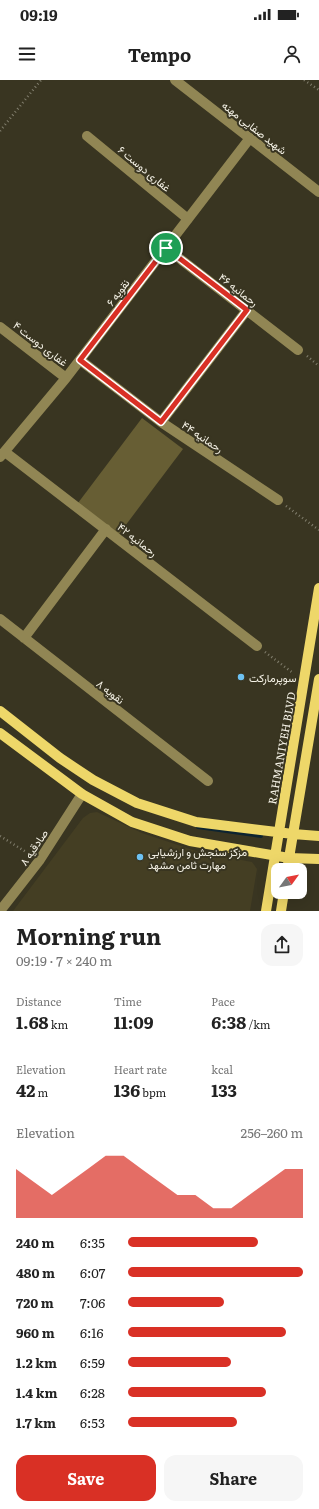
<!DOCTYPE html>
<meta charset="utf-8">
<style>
:root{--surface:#fff;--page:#f6f6f6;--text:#222;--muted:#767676;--accent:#d93025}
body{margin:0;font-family:Literata,Vazirmatn,serif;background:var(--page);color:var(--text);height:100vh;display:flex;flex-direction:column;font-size:15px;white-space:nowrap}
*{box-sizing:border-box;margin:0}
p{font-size:13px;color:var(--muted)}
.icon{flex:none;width:22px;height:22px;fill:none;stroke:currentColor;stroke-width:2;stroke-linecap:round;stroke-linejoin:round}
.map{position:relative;height:831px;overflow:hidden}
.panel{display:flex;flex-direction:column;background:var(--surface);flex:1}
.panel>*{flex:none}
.needle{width:26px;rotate:57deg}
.fabs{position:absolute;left:271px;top:783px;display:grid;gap:8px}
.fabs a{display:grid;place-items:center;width:36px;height:36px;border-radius:8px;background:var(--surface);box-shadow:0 4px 16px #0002;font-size:20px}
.pin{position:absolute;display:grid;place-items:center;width:34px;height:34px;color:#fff;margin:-17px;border:2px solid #fff;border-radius:50%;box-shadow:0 1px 4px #0007}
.round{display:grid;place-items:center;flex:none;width:42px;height:42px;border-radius:12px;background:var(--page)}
.head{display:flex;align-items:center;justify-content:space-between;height:68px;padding:0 16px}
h1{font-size:22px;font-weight:700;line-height:30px}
.figures{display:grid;grid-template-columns:repeat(3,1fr);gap:6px;height:68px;padding:4px 16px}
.figures div{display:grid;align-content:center}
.figures b{font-size:17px;font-weight:700}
.figures small{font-size:11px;font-weight:400}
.figures p{font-size:11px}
.chart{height:112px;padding:8px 16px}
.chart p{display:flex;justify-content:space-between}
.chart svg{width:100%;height:72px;margin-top:4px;fill:var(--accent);opacity:.7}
.cta{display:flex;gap:8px;margin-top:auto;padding:8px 16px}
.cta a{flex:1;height:46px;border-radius:12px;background:var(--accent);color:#fff;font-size:16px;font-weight:700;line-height:46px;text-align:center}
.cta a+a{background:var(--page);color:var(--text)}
ul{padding:0 16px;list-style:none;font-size:13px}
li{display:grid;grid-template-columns:64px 48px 1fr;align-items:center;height:30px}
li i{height:10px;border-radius:5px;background:var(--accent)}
.status{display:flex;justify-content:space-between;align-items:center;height:28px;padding:0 20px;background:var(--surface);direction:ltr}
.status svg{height:11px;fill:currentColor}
header{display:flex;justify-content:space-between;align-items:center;height:52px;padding:0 16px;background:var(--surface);font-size:18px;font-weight:700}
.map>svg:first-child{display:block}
</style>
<div class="status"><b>09:19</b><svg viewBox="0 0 49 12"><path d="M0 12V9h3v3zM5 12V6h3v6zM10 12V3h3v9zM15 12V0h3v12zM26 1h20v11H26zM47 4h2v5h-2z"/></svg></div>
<header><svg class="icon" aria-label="menu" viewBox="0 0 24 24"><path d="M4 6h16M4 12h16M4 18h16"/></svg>Tempo<svg class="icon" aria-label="person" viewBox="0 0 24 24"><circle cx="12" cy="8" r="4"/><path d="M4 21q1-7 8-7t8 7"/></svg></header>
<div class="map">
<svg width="319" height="831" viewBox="0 0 319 831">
<rect width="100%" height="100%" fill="#393521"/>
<path fill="#443e23" d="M97,732L142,753L199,772L252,782L257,789L250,831H13L83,738L90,733Z"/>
<path fill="#675e34" d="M142,338L183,369L119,454L78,423Z"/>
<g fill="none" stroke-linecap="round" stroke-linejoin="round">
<path stroke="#0d2431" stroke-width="4" d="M198,747L261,756"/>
<path stroke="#827f6e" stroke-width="2.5" stroke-dasharray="1 3" stroke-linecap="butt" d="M304,0L319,10
M0,51L41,0
M307,276L319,286
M286,426L319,450
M265,572L293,593
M0,756L31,775"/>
<path stroke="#918654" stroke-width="10" d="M175,0L319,112
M87,56L188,139
M166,168L298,270
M0,247L66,298
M80,280L161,342L278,420
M161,342L247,230
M5,372L257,566
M0,377L66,298L250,58
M0,539L208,701
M24,558L106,449
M0,831L39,781L82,714"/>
<path stroke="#eed769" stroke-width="10" d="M0,631L60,678L93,700L137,723L196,742L293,754L319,756
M0,653L82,714L132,742L190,761L289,778L319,779
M287,790L319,599
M266,831L319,508
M281,831L284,812"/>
</g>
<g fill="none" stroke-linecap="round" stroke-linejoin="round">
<defs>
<path id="route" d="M166,168L247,230L161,342L80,280Z"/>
</defs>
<use href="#route" stroke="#fff" stroke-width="8"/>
<use href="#route" stroke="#d93025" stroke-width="5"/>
</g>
<g fill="#6dc2f3" stroke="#393521" stroke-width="1.5">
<circle cx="241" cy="597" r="4"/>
<circle cx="140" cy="777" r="4"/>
</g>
<g text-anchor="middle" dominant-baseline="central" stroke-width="4" stroke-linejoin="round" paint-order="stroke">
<g font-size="11" fill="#f5f2e6" stroke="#393521">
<text transform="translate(255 47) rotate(38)">شهید صفایی مهنه</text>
<text transform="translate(145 88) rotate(40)">غفاری دوست ۶</text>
<text transform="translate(239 209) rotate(38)">رحمانیه ۴۶</text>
<text transform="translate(117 212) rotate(-53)">نقویه ۶</text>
<text transform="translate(41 263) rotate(38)">غفاری دوست ۴</text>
<text transform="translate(203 356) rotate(34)">رحمانیه ۴۴</text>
<text transform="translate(138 459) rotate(38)">رحمانیه ۴۲</text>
<text transform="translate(111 611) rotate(38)">نقویه ۸</text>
<text transform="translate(281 668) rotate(-80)">RAHMANIYEH BLVD</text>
<text transform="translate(33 767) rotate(-56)">صادقیه ۸</text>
</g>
<g font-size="11" fill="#f5f2e6" stroke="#393521" text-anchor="start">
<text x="249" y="597">سوپرمارکت</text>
<text x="148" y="771">مزکز سنجش و ارزشیابی<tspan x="148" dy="13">مهارت ثامن مشهد</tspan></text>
</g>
</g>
</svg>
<div class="fabs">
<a><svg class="needle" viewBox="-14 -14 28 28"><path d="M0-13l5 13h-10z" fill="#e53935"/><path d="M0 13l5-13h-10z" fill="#767676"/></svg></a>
</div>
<div class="pin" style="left:166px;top:168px;background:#1e9e55"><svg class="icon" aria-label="arrive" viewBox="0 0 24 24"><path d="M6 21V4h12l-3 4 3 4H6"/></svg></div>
</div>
<section class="panel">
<div class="head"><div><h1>Morning run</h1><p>09:19 · 7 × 240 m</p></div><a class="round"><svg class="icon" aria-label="share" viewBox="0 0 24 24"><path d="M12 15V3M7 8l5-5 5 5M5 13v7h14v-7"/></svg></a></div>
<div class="figures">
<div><p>Distance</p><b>1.68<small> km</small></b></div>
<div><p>Time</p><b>11:09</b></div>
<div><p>Pace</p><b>6:38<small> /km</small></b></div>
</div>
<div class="figures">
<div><p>Elevation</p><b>42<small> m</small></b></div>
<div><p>Heart rate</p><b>136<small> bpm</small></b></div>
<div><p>kcal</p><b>133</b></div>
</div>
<div class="chart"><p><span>Elevation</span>256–260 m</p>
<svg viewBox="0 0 160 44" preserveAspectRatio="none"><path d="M0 44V14L10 22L20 30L30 22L40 14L50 6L60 6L70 14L80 22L90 30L100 30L110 38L120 38L130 30L140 22L150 14L160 14V44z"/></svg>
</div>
<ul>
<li><b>240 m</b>6:35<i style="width:74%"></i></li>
<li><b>480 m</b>6:07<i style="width:100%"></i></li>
<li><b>720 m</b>7:06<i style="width:55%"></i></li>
<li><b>960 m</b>6:16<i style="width:90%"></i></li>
<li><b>1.2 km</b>6:59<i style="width:59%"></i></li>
<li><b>1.4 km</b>6:28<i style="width:79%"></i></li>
<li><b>1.7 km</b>6:53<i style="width:62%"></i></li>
</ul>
<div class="cta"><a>Save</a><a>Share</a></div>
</section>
